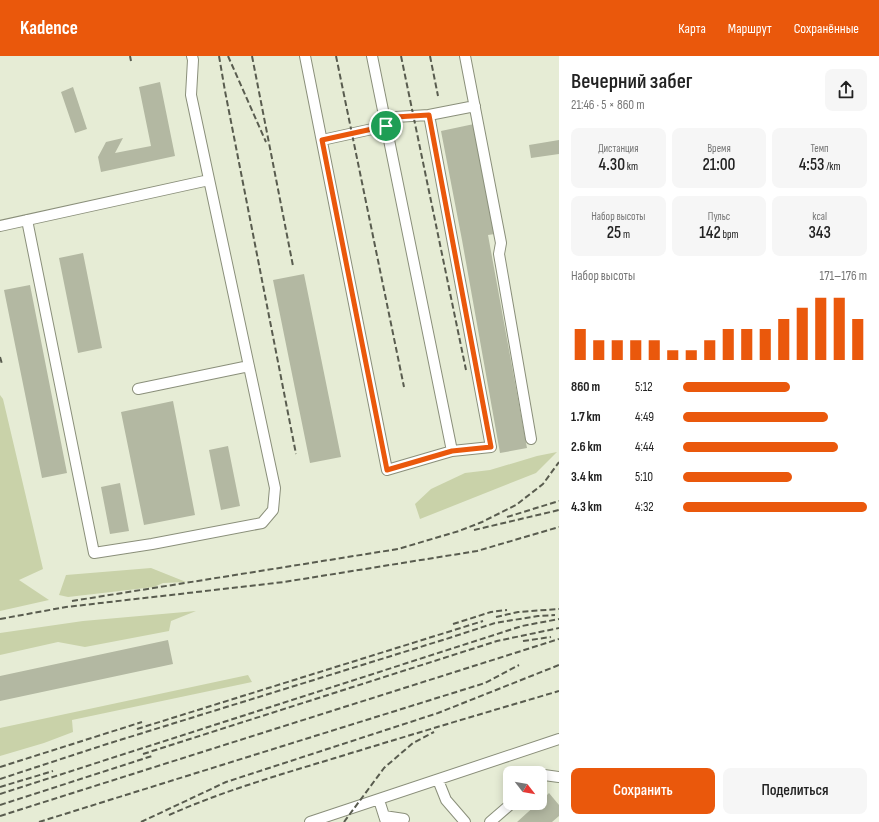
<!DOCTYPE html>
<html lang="ru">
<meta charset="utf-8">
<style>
:root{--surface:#fff;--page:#f6f6f6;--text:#222;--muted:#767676;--accent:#ea580c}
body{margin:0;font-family:"Sofia Sans Condensed",sans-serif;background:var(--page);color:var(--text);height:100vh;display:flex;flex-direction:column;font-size:15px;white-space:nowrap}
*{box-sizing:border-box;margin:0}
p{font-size:13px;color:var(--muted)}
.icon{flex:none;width:22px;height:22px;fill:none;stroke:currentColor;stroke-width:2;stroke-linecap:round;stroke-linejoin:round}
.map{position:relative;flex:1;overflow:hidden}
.sheet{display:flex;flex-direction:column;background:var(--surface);width:320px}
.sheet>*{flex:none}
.needle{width:26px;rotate:121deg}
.buttons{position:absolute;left:503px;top:710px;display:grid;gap:8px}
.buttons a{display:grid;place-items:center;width:44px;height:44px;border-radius:8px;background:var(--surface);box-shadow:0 2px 10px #0003;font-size:20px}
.pin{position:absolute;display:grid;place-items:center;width:34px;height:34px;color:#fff;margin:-17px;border:2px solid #fff;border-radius:50%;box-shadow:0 1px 4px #0007}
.round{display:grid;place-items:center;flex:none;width:42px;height:42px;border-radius:8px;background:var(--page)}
.head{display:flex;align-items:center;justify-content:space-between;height:68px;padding:0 12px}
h1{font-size:22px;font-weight:600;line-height:30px}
.figures{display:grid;grid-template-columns:repeat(3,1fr);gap:6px;height:68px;padding:4px 12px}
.figures div{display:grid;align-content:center;border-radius:8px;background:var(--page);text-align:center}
.figures b{font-size:17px;font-weight:600}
.figures small{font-size:11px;font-weight:400}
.figures p{font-size:11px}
.chart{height:112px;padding:8px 12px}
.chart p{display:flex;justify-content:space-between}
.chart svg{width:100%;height:72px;margin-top:4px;stroke:var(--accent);stroke-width:6}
.cta{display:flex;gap:8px;margin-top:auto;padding:8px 12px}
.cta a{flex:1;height:46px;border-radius:8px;background:var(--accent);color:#fff;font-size:16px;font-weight:600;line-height:46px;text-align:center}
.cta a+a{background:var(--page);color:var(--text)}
ul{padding:0 12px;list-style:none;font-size:13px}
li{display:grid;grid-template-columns:64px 48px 1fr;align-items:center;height:30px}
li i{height:10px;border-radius:5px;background:var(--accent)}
header{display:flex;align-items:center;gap:24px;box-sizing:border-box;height:56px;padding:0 20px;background:var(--accent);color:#fff}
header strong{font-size:19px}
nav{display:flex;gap:22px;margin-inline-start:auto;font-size:14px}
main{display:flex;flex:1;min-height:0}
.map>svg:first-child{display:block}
</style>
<header>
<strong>Kadence</strong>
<nav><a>Карта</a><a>Маршрут</a><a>Сохранённые</a></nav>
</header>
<main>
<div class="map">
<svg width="559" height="766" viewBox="0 0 559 766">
<rect width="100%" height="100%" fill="#e6ecd5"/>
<path fill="#c9d2a9" d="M0,339L3,343L43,513L19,524L49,544L0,555Z
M557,396L536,417L420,463L415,448L431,433L465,417L490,414L537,400Z
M151,512L186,526L163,527L154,531L68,541L59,539L66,519Z
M196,555L171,565L169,575L85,591L58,586L0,599V577L83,565Z
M248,619L252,626L72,664L73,676L44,687L0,700V672Z"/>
<path fill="#b3b8a2" d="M160,26L175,100L101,116L98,101L106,86L123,82L115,97L151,90L139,31Z
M73,31L87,73L75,77L61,36Z
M474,68L495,178L488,179L527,392L500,397L462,184L441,75Z
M559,84V98L531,102L529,89Z
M83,197L102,292L78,297L59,202Z
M304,218L341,401L310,407L273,224Z
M30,229L67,417L42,422L4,234Z
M173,345L195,459L144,469L121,356Z
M228,390L240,450L221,454L209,394Z
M120,427L129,475L110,478L101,431Z
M168,584L173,608L0,645V620Z
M549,737L559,749V760L552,766H517L538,747H540V746Z"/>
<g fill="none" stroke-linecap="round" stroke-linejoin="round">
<defs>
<path id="minor" d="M305,0L387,414L452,395L372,0
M465,0L501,187L499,198L531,383
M322,84L386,70L395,61L429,59
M27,164L94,497L152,488L262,467L273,454L275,432L191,39L193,4L192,0
M0,170L209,124
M138,333L249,310
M452,395L491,391L429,59L475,50
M540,722L544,719L559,721
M438,724L446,744L465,766
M379,744L386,766
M384,760L404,763
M310,766L559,683
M490,766L512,747"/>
</defs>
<use href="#minor" stroke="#8a8f7a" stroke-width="12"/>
<use href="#minor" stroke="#fff" stroke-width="10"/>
<path stroke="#595c4f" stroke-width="2" stroke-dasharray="6 3" stroke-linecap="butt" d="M130,0L131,5
M219,0L225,35L296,398
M228,0L266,86
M252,0L293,210
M336,0L404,331
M401,0L466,314
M430,0L438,40
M0,301L2,308
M507,461L559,445
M474,474L559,454
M72,545L398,493L459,475L482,466L516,449L543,428L559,406
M496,561L518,556L559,553
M0,563L66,551L284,526L477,495L559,471
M453,568L491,556L507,554
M523,585L551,581
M137,673L483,565
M143,698L497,585L559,572
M0,711L142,666
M0,723L107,688L446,583L495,567L538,560L555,559
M0,731L53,715
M0,738L522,570L559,563
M0,749L152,700
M169,759C223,735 279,719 335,702C410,679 484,657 559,635
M0,760L559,583
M39,766L485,627L519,609
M141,766L226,726L438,657L559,609
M344,766L384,712L413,687L434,676"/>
</g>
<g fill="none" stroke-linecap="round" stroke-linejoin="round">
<defs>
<path id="route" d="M429,59L491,391L452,395L387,414L322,84L386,70L395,61Z"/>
</defs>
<use href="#route" stroke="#fff" stroke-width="8"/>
<use href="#route" stroke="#ea580c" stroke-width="5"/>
</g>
</svg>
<div class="buttons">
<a><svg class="needle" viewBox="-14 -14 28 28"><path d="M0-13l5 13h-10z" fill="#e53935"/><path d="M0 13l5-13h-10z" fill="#767676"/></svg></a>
</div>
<div class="pin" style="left:386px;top:70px;background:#1e9e55"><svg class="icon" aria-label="arrive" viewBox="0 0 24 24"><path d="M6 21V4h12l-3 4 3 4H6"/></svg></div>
</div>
<section class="sheet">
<div class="head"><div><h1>Вечерний забег</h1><p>21:46 · 5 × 860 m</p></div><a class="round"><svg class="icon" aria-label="share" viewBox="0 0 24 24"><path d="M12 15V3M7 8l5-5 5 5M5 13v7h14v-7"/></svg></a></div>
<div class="figures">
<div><p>Дистанция</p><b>4.30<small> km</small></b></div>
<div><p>Время</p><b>21:00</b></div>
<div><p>Темп</p><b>4:53<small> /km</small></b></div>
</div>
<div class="figures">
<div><p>Набор высоты</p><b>25<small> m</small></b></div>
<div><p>Пульс</p><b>142<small> bpm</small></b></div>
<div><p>kcal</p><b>343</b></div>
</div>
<div class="chart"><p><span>Набор высоты</span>171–176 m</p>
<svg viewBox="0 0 160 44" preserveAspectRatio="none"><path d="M5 44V25M15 44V32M25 44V32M35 44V32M45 44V32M55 44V38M65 44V38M75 44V32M85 44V25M95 44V25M105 44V25M115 44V19M125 44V12M135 44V6M145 44V6M155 44V19"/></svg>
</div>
<ul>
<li><b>860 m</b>5:12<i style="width:58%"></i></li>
<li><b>1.7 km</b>4:49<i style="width:79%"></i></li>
<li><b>2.6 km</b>4:44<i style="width:84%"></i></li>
<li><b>3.4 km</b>5:10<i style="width:59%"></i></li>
<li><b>4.3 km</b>4:32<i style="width:100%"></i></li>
</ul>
<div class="cta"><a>Сохранить</a><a>Поделиться</a></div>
</section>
</main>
